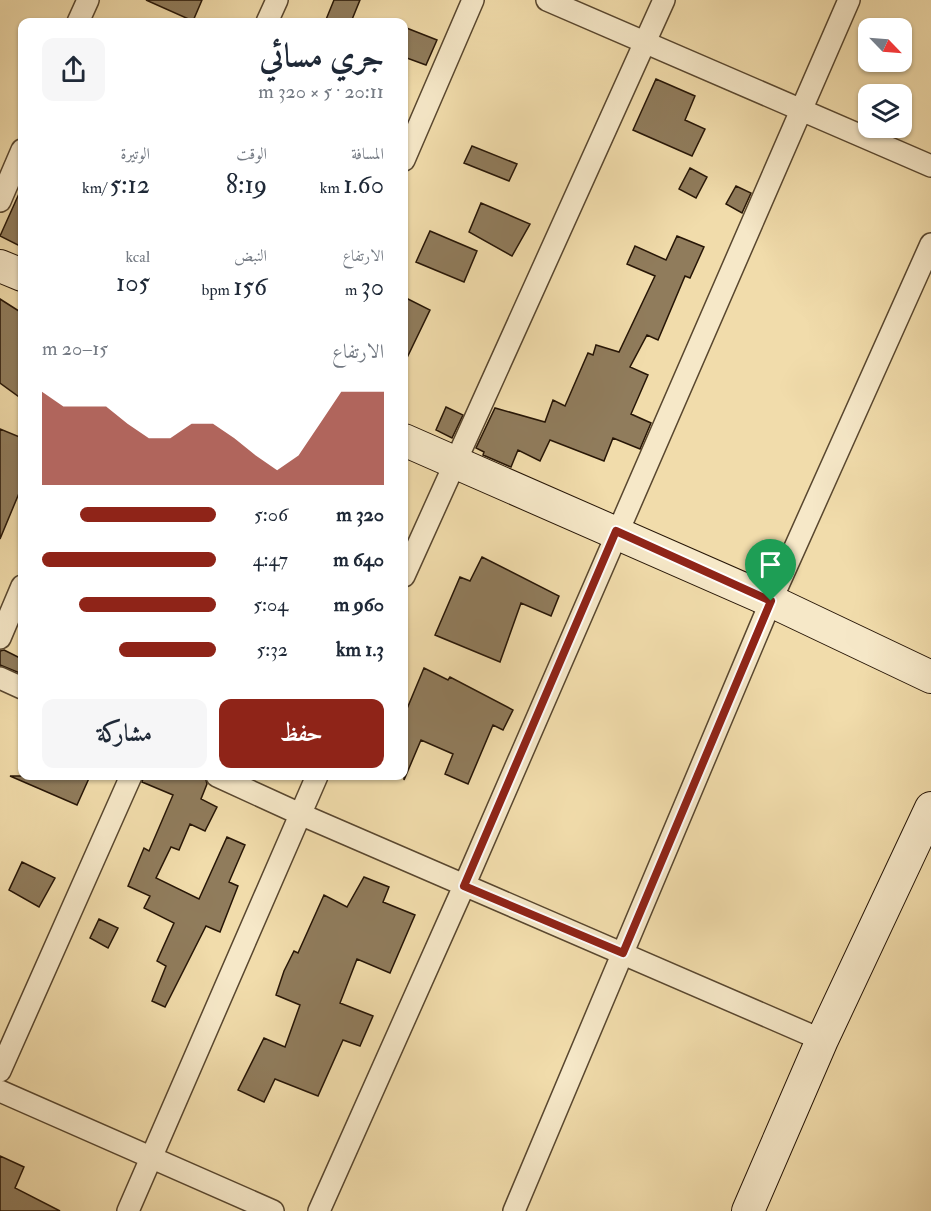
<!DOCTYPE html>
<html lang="ar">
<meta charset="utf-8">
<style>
:root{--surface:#fff;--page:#f6f6f7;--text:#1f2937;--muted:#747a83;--accent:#8f2418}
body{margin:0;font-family:"IM FELL Double Pica",Amiri,serif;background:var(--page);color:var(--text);direction:rtl;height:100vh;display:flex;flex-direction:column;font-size:22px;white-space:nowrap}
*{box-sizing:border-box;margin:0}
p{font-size:20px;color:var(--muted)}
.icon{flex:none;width:33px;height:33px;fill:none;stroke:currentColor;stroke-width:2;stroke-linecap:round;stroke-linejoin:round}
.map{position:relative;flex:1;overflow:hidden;direction:ltr}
.sheet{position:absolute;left:18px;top:18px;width:390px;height:762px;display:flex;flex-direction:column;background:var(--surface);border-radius:12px;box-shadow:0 2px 4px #0004;direction:rtl}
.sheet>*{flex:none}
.needle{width:39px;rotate:115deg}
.tools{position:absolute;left:858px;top:18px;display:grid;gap:12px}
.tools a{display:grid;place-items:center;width:54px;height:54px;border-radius:12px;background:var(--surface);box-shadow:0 2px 4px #0004;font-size:30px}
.pin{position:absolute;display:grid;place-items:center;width:51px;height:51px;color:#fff;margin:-62px -26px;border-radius:50% 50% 50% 0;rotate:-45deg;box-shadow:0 0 6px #0007}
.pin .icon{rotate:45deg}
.round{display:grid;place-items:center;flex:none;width:63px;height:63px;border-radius:12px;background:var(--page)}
.head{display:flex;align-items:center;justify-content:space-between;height:102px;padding:0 24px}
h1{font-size:33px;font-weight:600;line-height:45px}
.metrics{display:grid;grid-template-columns:repeat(3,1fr);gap:9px;height:102px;padding:6px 24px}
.metrics div{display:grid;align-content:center}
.metrics b{font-size:26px;font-weight:600}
.metrics small{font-size:16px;font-weight:400}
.metrics p{font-size:16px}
.chart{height:168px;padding:12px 24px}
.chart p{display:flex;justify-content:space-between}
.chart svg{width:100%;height:108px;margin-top:6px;fill:var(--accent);opacity:.7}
.button{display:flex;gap:12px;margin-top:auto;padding:12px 24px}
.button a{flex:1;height:69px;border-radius:12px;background:var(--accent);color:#fff;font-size:24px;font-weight:600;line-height:69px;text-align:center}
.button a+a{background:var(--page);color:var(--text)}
ul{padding:0 24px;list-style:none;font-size:20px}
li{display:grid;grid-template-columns:96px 72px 1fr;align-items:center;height:45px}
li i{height:15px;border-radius:8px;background:var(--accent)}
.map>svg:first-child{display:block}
</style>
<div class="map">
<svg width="931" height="1211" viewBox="0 0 931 1211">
<rect width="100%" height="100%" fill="#f1dcab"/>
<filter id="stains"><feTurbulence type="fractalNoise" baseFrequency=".00333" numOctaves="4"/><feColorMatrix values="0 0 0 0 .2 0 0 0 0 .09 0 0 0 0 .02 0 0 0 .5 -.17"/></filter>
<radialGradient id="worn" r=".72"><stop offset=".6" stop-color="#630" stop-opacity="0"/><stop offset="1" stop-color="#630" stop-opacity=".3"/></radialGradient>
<path fill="#907c5c" stroke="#261506" stroke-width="1.5" d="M146,0H202L193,21Z
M334,0H360L351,22H325Z
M404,27L437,40L426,65L404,57Z
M656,79L695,96L685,120L705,129L692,156L633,130Z
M472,146L517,164L509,181L464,163Z
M690,168L707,177L696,198L679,189Z
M736,186L751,193L742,213L726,204Z
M22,187V247L0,236Z
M481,203L530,224L512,256L469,232Z
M430,231L477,251L464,282L416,262Z
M677,236L704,247L690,278L685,276L658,340L647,335L630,367L648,375L631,414L651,423L640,449L613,438L604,461L550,440L540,461L518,450L511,467L483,455L484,452L476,448L495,408L545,422L553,400L565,406L588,353L593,355L596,345L619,352L655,276L627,264L635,246L666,260Z
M404,297L430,310L404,364Z
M0,299L22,313V399L0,383Z
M446,407L463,415L452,438L436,430Z
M0,429L22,438V486L0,539Z
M482,557L559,596L551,616L521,603L500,662L435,635L460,577L470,581Z
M4,650L22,659V674L0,665V651Z
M424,668L448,680L450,677L513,710L503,730L493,725L468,784L445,774L453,754L421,740L404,780V716Z
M10,776H90L77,805Z
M144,776H205L207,784L201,799L217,807L205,831L190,824L179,850L171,847L156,878L199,899L227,837L245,845L229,882L238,886L220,932L206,926L165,1007L152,1001L166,966L157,961L174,923L144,908L150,896L128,886L144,848L149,851L173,795L142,782Z
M22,862L55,878L39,907L9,890Z
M364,877L389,887L383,902L415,915L390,973L357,959L340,1003L373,1016L360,1046L343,1040L318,1096L275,1079L264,1102L238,1090L264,1038L285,1047L300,1005L276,995L284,971L294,951L298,953L324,895L347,907Z
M99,919L118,928L108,948L90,938Z
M0,1156L24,1167L15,1188L60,1211H0Z"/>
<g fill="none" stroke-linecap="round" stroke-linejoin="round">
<defs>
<path id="street" d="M547,0L931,166
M78,22L88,0
M267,22L277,0
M404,160L473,0
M0,201L22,150
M404,576L664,0
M0,638L22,586
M0,678L22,688
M217,776L300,814L822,1040
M0,1071L131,776
M0,1091L273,1211
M128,1211L317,776
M319,1211L464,886L849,0
M514,1211L771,601L931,244"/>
<path id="secondary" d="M0,266L22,275
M404,440L771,601L931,677
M748,1211L822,1040L931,808"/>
</defs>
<use href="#street" stroke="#59472f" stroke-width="24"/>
<use href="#secondary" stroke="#261506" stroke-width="34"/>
<use href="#street" stroke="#f6e8c8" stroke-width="21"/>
<use href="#secondary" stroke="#f6e8c8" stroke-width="32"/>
</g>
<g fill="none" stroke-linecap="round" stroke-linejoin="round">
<defs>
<path id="route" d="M616,531L771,601L623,953L464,886Z"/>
</defs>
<use href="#route" stroke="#fff" stroke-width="12"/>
<use href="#route" stroke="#8f2418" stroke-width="8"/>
</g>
<rect width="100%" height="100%" filter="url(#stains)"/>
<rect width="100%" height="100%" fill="url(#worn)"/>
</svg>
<div class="tools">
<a><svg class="needle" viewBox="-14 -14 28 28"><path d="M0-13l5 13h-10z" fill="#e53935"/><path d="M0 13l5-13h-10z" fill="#747a83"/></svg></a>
<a><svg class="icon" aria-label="layers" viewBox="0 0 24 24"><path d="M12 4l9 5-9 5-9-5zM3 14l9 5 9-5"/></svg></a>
</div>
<div class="pin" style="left:771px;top:601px;background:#1e9e55"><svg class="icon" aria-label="arrive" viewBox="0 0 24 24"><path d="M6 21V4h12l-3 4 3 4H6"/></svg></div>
<section class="sheet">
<div class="head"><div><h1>جري مسائي</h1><p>20:11 · 5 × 320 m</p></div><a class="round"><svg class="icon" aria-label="share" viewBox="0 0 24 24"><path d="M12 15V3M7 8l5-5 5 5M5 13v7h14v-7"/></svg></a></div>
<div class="metrics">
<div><p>المسافة</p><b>1.60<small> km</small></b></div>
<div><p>الوقت</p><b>8:19</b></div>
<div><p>الوتيرة</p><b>5:12<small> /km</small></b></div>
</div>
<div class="metrics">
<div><p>الارتفاع</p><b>30<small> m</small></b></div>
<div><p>النبض</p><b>156<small> bpm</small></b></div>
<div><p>kcal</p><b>105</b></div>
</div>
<div class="chart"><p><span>الارتفاع</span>15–20 m</p>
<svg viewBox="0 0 160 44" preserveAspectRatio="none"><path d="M0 44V6L10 12L20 12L30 12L40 19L50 25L60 25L70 19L80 19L90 25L100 32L110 38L120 32L130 19L140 6L150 6L160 6V44z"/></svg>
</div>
<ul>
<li><b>320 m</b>5:06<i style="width:78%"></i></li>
<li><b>640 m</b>4:47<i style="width:100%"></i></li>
<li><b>960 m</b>5:04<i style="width:79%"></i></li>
<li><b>1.3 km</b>5:32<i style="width:56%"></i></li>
</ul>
<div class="button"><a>حفظ</a><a>مشاركة</a></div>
</section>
</div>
